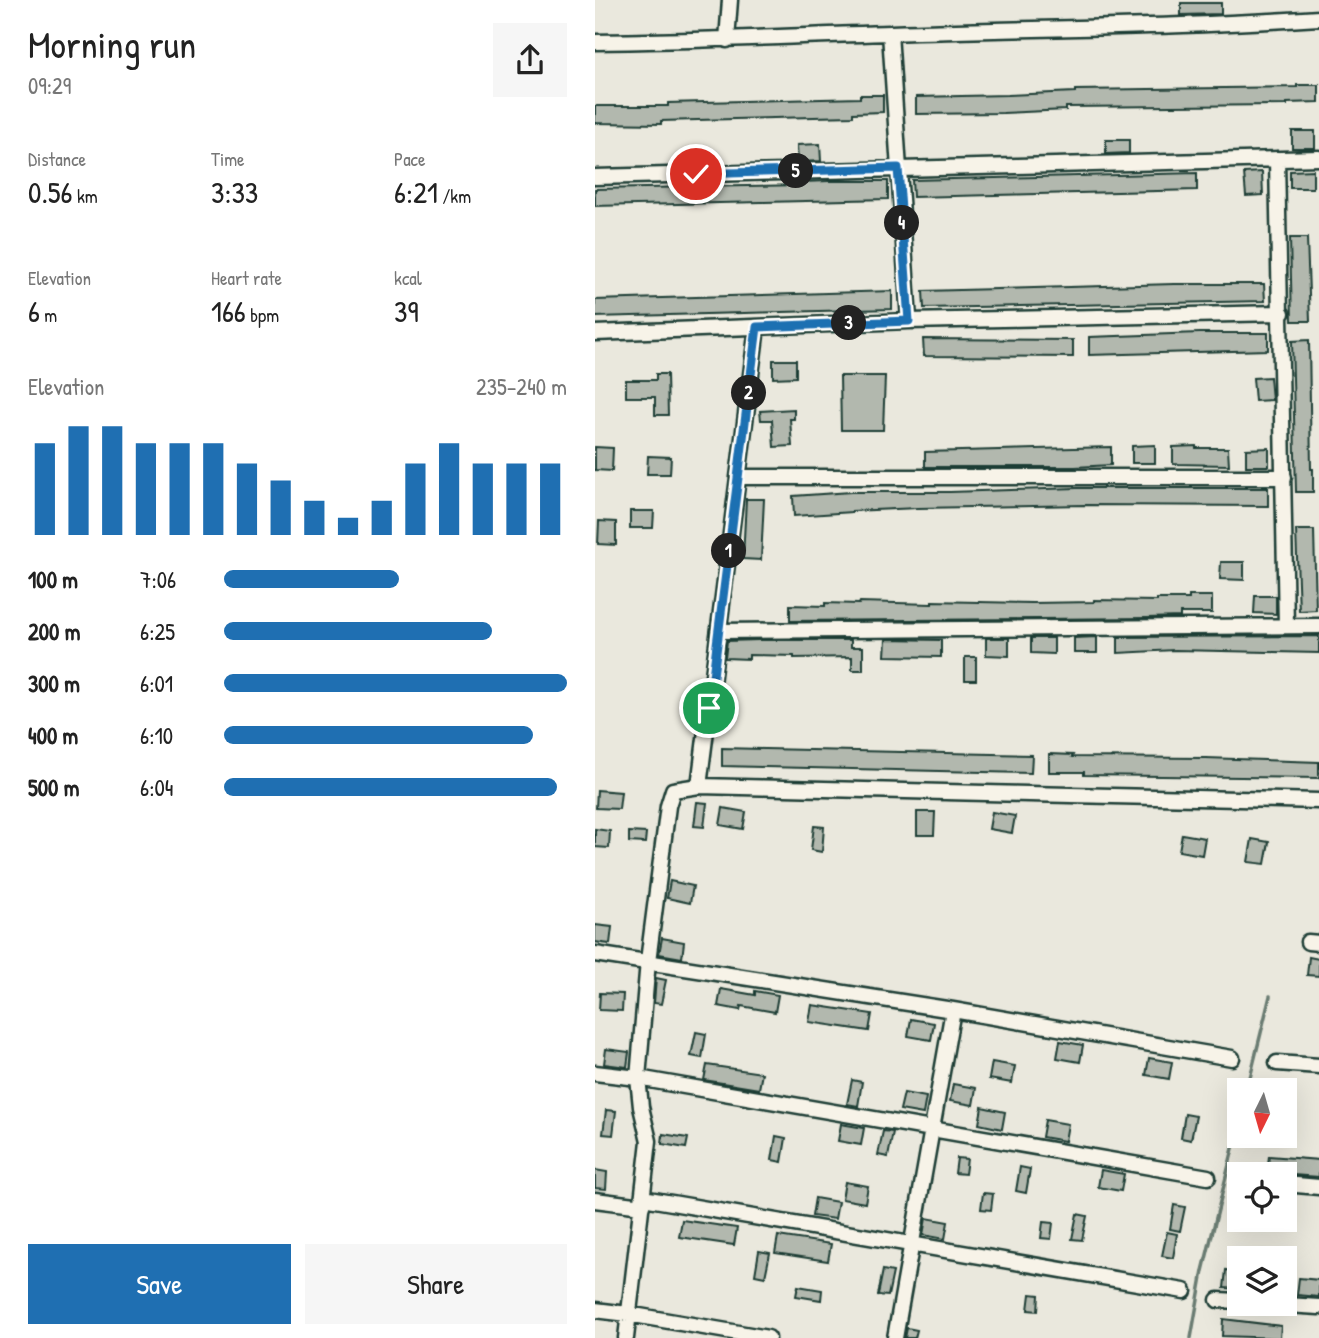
<!DOCTYPE html>
<meta charset="utf-8">
<style>
:root{--surface:#fff;--page:#f6f6f6;--text:#222;--muted:#767676;--accent:#1f6fb2}
body{margin:0;font-family:"Patrick Hand",sans-serif;background:var(--page);color:var(--text);height:100vh;display:flex;flex-direction:column;font-size:26px;white-space:nowrap}
*{box-sizing:border-box;margin:0}
p{font-size:23px;color:var(--muted)}
.icon{flex:none;width:38px;height:38px;fill:none;stroke:currentColor;stroke-width:2;stroke-linecap:round;stroke-linejoin:round}
.map{position:relative;flex:1;overflow:hidden}
.details{display:flex;flex-direction:column;background:var(--surface);width:595px}
.details>*{flex:none}
.needle{width:46px;rotate:185deg}
.tools{position:absolute;left:632px;top:1078px;display:grid;gap:14px}
.tools a{display:grid;place-items:center;width:70px;height:70px;border-radius:0px;background:var(--surface);box-shadow:0 7px 28px #0002;font-size:35px}
.pin{position:absolute;display:grid;place-items:center;width:60px;height:60px;color:#fff;margin:-30px;border:4px solid #fff;border-radius:50%;box-shadow:0 2px 7px #0007}
.km{position:absolute;width:35px;height:35px;margin:-18px;border-radius:50%;background:#222;color:#fff;font-size:19px;line-height:35px;text-align:center}
.round{display:grid;place-items:center;flex:none;width:74px;height:74px;border-radius:0px;background:var(--page)}
.summary{display:flex;align-items:center;justify-content:space-between;height:119px;padding:0 28px}
h1{font-size:38px;font-weight:600;line-height:52px}
.figures{display:grid;grid-template-columns:repeat(3,1fr);gap:10px;height:119px;padding:7px 28px}
.figures div{display:grid;align-content:center}
.figures b{font-size:30px;font-weight:600}
.figures small{font-size:19px;font-weight:400}
.figures p{font-size:19px}
.chart{height:196px;padding:14px 28px}
.chart p{display:flex;justify-content:space-between}
.chart svg{width:100%;height:126px;margin-top:7px;stroke:var(--accent);stroke-width:6}
.button{display:flex;gap:14px;margin-top:auto;padding:14px 28px}
.button a{flex:1;height:80px;border-radius:0px;background:var(--accent);color:#fff;font-size:28px;font-weight:600;line-height:80px;text-align:center}
.button a+a{background:var(--page);color:var(--text)}
ul{padding:0 28px;list-style:none;font-size:23px}
li{display:grid;grid-template-columns:112px 84px 1fr;align-items:center;height:52px}
li i{height:18px;border-radius:9px;background:var(--accent)}
main{display:flex;flex:1;min-height:0}
.map>svg:first-child{display:block}
</style>
<main>
<section class="details">
<div class="summary"><div><h1>Morning run</h1><p>09:29</p></div><a class="round"><svg class="icon" aria-label="share" viewBox="0 0 24 24"><path d="M12 15V3M7 8l5-5 5 5M5 13v7h14v-7"/></svg></a></div>
<div class="figures">
<div><p>Distance</p><b>0.56<small> km</small></b></div>
<div><p>Time</p><b>3:33</b></div>
<div><p>Pace</p><b>6:21<small> /km</small></b></div>
</div>
<div class="figures">
<div><p>Elevation</p><b>6<small> m</small></b></div>
<div><p>Heart rate</p><b>166<small> bpm</small></b></div>
<div><p>kcal</p><b>39</b></div>
</div>
<div class="chart"><p><span>Elevation</span>235–240 m</p>
<svg viewBox="0 0 160 44" preserveAspectRatio="none"><path d="M5 44V12M15 44V6M25 44V6M35 44V12M45 44V12M55 44V12M65 44V19M75 44V25M85 44V32M95 44V38M105 44V32M115 44V19M125 44V12M135 44V19M145 44V19M155 44V19"/></svg>
</div>
<ul>
<li><b>100 m</b>7:06<i style="width:51%"></i></li>
<li><b>200 m</b>6:25<i style="width:78%"></i></li>
<li><b>300 m</b>6:01<i style="width:100%"></i></li>
<li><b>400 m</b>6:10<i style="width:90%"></i></li>
<li><b>500 m</b>6:04<i style="width:97%"></i></li>
</ul>
<div class="button"><a>Save</a><a>Share</a></div>
</section>
<div class="map">
<svg width="724" height="1338" viewBox="0 0 724 1338">
<rect width="100%" height="100%" fill="#eae8dd"/>
<filter id="ink" filterUnits="userSpaceOnUse"><feTurbulence type="fractalNoise" baseFrequency=".0143" numOctaves="2"/><feDisplacementMap in="SourceGraphic" scale="14" xChannelSelector="R" yChannelSelector="G"/><feConvolveMatrix kernelMatrix="1 2 1 2 8 2 1 2 1" color-interpolation-filters="sRGB"/></filter>
<g filter="url(#ink)">
<g fill="none" stroke-linecap="round" stroke-linejoin="round">
<path stroke="#6a7c72" stroke-width="3.5" d="M652,1090L675,996
M596,1338L608,1271L644,1124"/>
</g>
<path fill="#b2b8ae" stroke="#1f3d34" stroke-width="2" d="M586,3H626V14L586,15Z
M702,85H724V102L692,103V105L471,107V110L408,113L321,114V97L413,95L480,92V90L702,87Z
M265,95H288V112L258,113V116L66,121V124L0,123V106H73V103L109,102L265,98Z
M697,131H720V148H697Z
M511,140H534V153L511,154Z
M225,144L226,161L203,162L202,145Z
M718,170V188H695V171Z
M667,172L668,195L651,196L649,173Z
M602,173V190L318,197L317,180Z
M234,181H293V199L0,206V189L207,185V182Z
M695,238H712L715,321H697Z
M579,284H669L670,301L329,308L328,291Z
M297,291V309L0,317V300Z
M605,333H673V350L494,355V337Z
M328,339L478,340V357L329,356Z
M714,340L716,469H718V492H701L697,341Z
M178,360H201V377L178,378Z
M61,374H72L73,415H60V397H31V380H61Z
M245,376H290L288,430H246Z
M675,377L677,400L660,401L658,378Z
M199,409V419H195L197,446L179,447L177,420H166L165,411Z
M560,445V463H537V446Z
M601,446V448H633L634,465L578,464V447Z
M0,447L18,448L17,471L0,470Z
M516,447V465L480,467H330V452Z
M674,448V466H651V449Z
M53,456L76,457L75,474H52Z
M482,488H673V506L490,505L323,508L257,511V512L199,516L198,496L256,492H355Z
M151,499H169L166,560L148,559Z
M35,511H59L58,528H35Z
M4,521L21,522V545L3,544Z
M701,530H719L721,610L704,611Z
M626,562H649V580L625,579Z
M594,596H617V613H585V617L552,618L195,621V605L230,606V603L264,604L265,602L337,604V601L437,603L499,602V600L562,601V599H594Z
M660,596H681V614L659,613Z
M724,636V653L580,650L523,653V637Z
M502,637V653H479V638Z
M391,638H414V656L391,655Z
M436,638H459V654L436,653Z
M291,639L346,640V657L290,656Z
M164,640H256V647H268V670H257V657L199,658V656L154,655V659L130,658L132,641Z
M370,657H381V680H370Z
M127,748L437,755L436,773L127,766Z
M454,754L478,755L477,757L611,758L724,762V778L489,775V772H454Z
M2,790L26,792L24,809L1,808Z
M102,802L112,803L109,827L99,826Z
M128,808L151,812L148,829L125,825Z
M322,812H340L339,835H322Z
M397,812L420,816L417,833L394,829Z
M219,826L229,827L227,852L216,850Z
M0,829L15,831L14,848L0,847Z
M34,832L51,833L50,843L34,842Z
M587,834L610,838L607,855L584,851Z
M657,839L674,842L670,864L653,862Z
M75,881L98,886L95,903L72,898Z
M0,925L17,927L15,944L0,942Z
M67,938L89,942L87,958L64,954Z
M714,957L724,959V976L712,975Z
M61,978L71,980L66,1004L59,1003Z
M126,989L160,995V991L183,995L180,1012L146,1006L145,1010L123,1006Z
M5,993L28,994L27,1011L4,1010Z
M217,1005L277,1014L274,1031L214,1022Z
M316,1019L339,1023L336,1040L313,1036Z
M101,1032L111,1034L107,1058L96,1056Z
M465,1041L488,1045L485,1062L462,1058Z
M11,1049L34,1052L32,1067L9,1064Z
M554,1058L577,1062L574,1079L551,1075Z
M397,1062L420,1066L417,1083L394,1079Z
M112,1065L167,1073L164,1089L109,1080Z
M257,1080L267,1082L263,1106L252,1104Z
M358,1084L381,1088L378,1105L355,1101Z
M309,1093L331,1097L328,1114L305,1110Z
M387,1107L410,1112L407,1129L384,1124Z
M11,1110L21,1111L18,1135L8,1134Z
M590,1114L601,1116L596,1140L586,1138Z
M450,1120L473,1124L470,1141L447,1137Z
M246,1124L269,1128L266,1145L243,1141Z
M288,1131L298,1132L293,1157L283,1155Z
M68,1134L93,1138L91,1148L67,1144Z
M181,1136L191,1138L187,1162L177,1160Z
M674,1156L724,1160V1177L672,1173Z
M362,1158L372,1159L370,1174L360,1173Z
M425,1167L435,1169L431,1193L421,1191Z
M0,1170L12,1172L11,1189L0,1188Z
M506,1170L529,1174L526,1191L503,1187Z
M250,1182L273,1186L270,1203L247,1199Z
M388,1193L398,1194L396,1210L386,1209Z
M220,1198L243,1202L240,1219L217,1216Z
M690,1200L698,1201L695,1227H690Z
M579,1205L590,1207L585,1231L575,1229Z
M482,1214L492,1216L487,1240L477,1239Z
M331,1218L353,1222L350,1239L328,1235Z
M87,1220L142,1228L139,1245L84,1237Z
M448,1222L458,1223L456,1239L446,1238Z
M572,1232L582,1234L578,1258L567,1256Z
M183,1236L236,1244L233,1261L180,1253Z
M164,1251L175,1253L170,1277L160,1275Z
M288,1270L298,1272L293,1296L283,1295Z
M631,1270L644,1272V1289L629,1288Z
M704,1278L724,1280V1297L702,1295Z
M203,1286L227,1290L226,1300L201,1296Z
M435,1294L444,1295L443,1311L433,1310Z
M628,1319L686,1326L685,1338L627,1336Z
M312,1328L322,1330L320,1338H310Z"/>
<g fill="none" stroke-linecap="round" stroke-linejoin="round">
<defs>
<path id="minor" d="M295,33L314,321
M132,40L135,0
M0,42C99,41 197,36 296,33C439,28 581,28 724,18
M682,159L691,626
M0,177L724,158
M0,333L314,321L687,313
M143,477H689
M124,631L724,626
M104,786L162,327
M713,942L724,943
M0,954L358,1010L637,1058
M682,1063L724,1066
M0,1073L43,1078L613,1177
M690,1184L724,1187
M48,1198L589,1291
M0,1200L47,1206
M623,1300L644,1301
M676,1304L724,1307
M0,1310L33,1314L173,1338
M31,1338L54,1141L46,1107L43,1078L53,961L73,806L78,790L104,786L724,801
M300,1338L358,1010"/>
</defs>
<use href="#minor" stroke="#1f3d34" stroke-width="19"/>
<use href="#minor" stroke="#f7f3e8" stroke-width="14"/>
</g>
</g>
<g fill="none" stroke-linecap="round" stroke-linejoin="round" filter="url(#ink)">
<defs>
<path id="route" d="M101,174L303,168L314,321L162,327L114,708"/>
</defs>
<use href="#route" stroke="#fff" stroke-width="14"/>
<use href="#route" stroke="#1f6fb2" stroke-width="9"/>
</g>
</svg>
<div class="tools">
<a><svg class="needle" viewBox="-14 -14 28 28"><path d="M0-13l5 13h-10z" fill="#e53935"/><path d="M0 13l5-13h-10z" fill="#767676"/></svg></a>
<a><svg class="icon" aria-label="locate" viewBox="0 0 24 24"><circle cx="12" cy="12" r="6"/><path d="M12 2v4M12 18v4M2 12h4M18 12h4"/></svg></a>
<a><svg class="icon" aria-label="layers" viewBox="0 0 24 24"><path d="M12 4l9 5-9 5-9-5zM3 14l9 5 9-5"/></svg></a>
</div>
<div class="pin" style="left:114px;top:708px;background:#1e9e55"><svg class="icon" aria-label="arrive" viewBox="0 0 24 24"><path d="M6 21V4h12l-3 4 3 4H6"/></svg></div>
<div class="pin" style="left:101px;top:174px;background:#d93025"><svg class="icon" aria-label="check" viewBox="0 0 24 24"><path d="M5 12l5 5 9-10"/></svg></div>
<b class="km" style="left:134px;top:551px">1</b>
<b class="km" style="left:154px;top:393px">2</b>
<b class="km" style="left:254px;top:323px">3</b>
<b class="km" style="left:307px;top:223px">4</b>
<b class="km" style="left:201px;top:171px">5</b>
</div>
</main>
